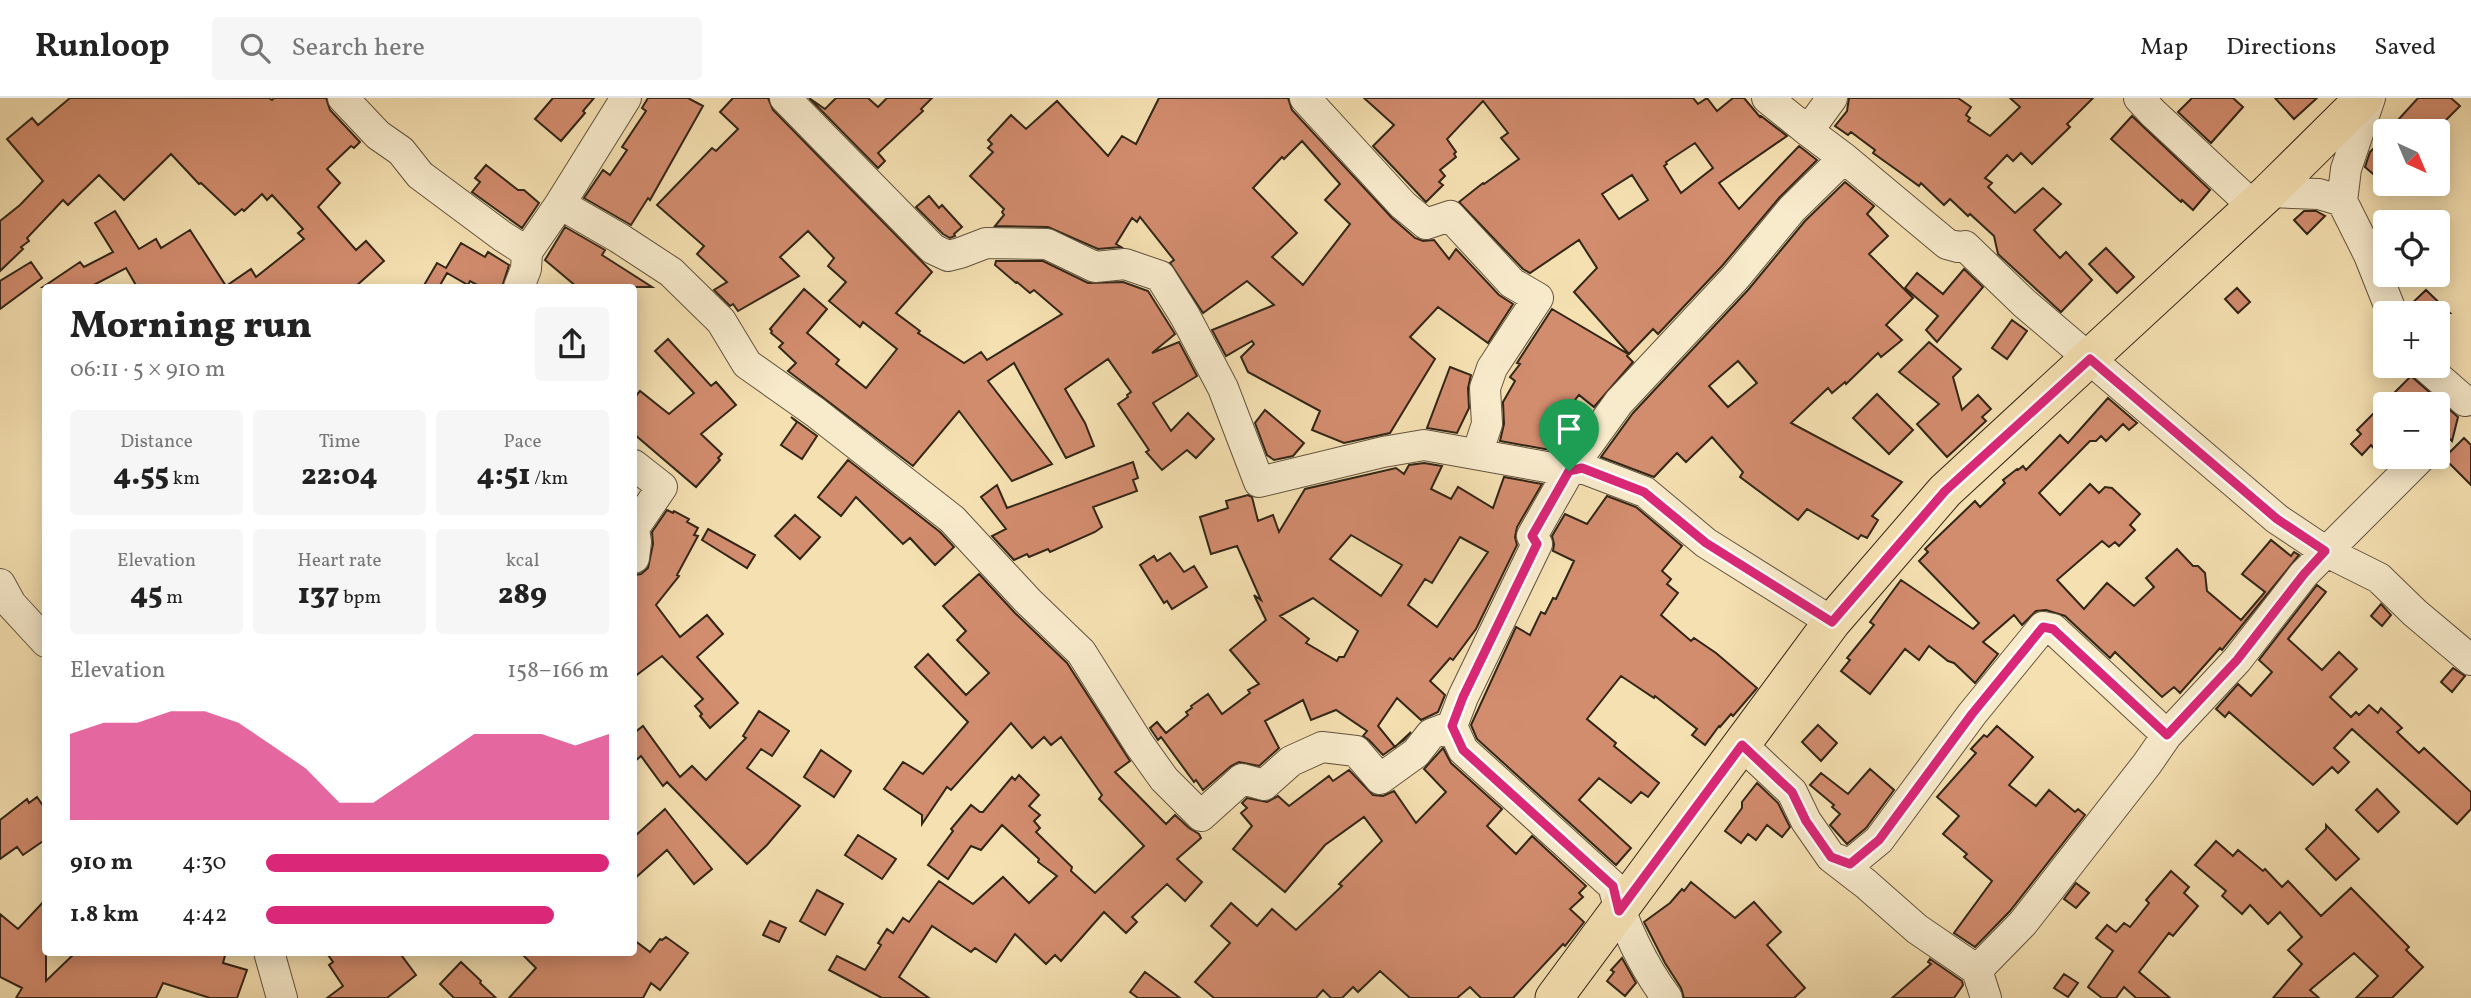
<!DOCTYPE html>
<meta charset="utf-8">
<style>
:root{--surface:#fff;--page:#f6f6f6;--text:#222;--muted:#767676;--line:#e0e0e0;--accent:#db2777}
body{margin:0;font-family:Vollkorn,serif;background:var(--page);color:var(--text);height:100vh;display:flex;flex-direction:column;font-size:26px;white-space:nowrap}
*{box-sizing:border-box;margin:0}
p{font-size:23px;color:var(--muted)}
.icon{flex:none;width:38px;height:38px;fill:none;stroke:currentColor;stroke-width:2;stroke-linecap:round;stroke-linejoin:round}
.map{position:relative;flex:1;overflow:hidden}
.side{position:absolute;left:42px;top:186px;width:595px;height:672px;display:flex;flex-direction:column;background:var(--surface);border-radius:7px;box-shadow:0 4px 18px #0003}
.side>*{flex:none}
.needle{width:46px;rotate:136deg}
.fabs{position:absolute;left:2373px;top:21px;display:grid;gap:14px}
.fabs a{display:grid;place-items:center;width:77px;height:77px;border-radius:7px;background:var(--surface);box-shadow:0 4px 18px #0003;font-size:35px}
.pin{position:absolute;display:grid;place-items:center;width:60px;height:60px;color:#fff;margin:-72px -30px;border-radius:50% 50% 50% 0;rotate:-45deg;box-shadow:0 0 7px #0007}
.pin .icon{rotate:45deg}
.round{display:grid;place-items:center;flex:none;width:74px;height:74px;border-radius:7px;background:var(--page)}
.summary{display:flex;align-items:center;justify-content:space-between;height:119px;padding:0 28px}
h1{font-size:38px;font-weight:800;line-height:52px}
.stats{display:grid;grid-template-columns:repeat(3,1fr);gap:10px;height:119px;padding:7px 28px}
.stats div{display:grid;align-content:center;border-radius:7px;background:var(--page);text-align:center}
.stats b{font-size:30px;font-weight:800}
.stats small{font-size:19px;font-weight:400}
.stats p{font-size:19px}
.chart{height:196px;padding:14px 28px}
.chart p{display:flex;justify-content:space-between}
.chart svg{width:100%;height:126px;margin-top:7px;fill:var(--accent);opacity:.7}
ul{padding:0 28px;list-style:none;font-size:23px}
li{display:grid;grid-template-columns:112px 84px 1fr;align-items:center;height:52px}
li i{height:18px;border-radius:9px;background:var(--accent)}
header{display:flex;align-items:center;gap:42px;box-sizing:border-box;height:98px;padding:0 35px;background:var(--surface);border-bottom:2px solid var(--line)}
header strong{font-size:33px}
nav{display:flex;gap:38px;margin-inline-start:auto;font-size:24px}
.search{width:490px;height:63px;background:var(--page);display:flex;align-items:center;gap:18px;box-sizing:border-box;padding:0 24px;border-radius:7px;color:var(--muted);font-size:26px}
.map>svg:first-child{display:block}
</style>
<header>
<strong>Runloop</strong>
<div class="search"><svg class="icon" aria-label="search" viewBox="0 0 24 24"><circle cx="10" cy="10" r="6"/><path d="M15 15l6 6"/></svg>Search here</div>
<nav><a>Map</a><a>Directions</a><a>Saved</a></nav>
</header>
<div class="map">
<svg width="2471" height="900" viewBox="0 0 2471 900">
<rect width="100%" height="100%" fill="#f5e0b1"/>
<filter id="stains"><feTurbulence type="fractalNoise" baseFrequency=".00286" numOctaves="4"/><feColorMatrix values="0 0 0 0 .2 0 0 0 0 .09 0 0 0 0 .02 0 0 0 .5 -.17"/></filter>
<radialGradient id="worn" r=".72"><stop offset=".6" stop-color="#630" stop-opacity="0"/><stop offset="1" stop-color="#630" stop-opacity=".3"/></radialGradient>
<path fill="#d28c6e" stroke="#322617" stroke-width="2" fill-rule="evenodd" d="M70,0H269L272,2L274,0H326L330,12L360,44L354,50L351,48L327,71L340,85L318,109L356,152L366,143L384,163L355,189H137L126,170L90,189H43L80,164L84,169L113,154L95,125L115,113L139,151L156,141L161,150L190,132L226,188L251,171L256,179L304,141L298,135L303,131L272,97L267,102L262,96L244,113L242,111L235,117L201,85L199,86L171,56L124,102L99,77L68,107L63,102L27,140L29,143L21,149L23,151L0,173V123L20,107L43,83L7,41L32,20L38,27Z
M553,0H594L583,13L585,15L561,43L535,21Z
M648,0H688L703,8L650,102L648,100L631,127L584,100L603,72L610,77L627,52L622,49L646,13L642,10Z
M733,0H768L773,12L932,174L896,215L920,233L918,235L964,265L981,254L987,262L1062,216L1034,192L1030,195L1017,184L1016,185L995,167L996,163H1043L1088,185L1123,184L1148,193L1175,236L1152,255L1179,244L1197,278L1153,305L1171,333L1188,315L1214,341L1196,360L1187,352L1162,372L1146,354L1149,352L1118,306L1128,299L1127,297L1131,294L1108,261L1065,291L1085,325L1094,348L1066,360L1014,265L988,283L1052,366L1012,383L959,313L913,368L788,273L796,265L779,249L783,245L771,235L772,233L770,231L804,191L827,211L807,235L839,262L836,266L866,290L897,251L863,224L860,229L829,203L846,184L828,168L834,160L808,133L780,159L799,178L738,213L733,206L730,208L714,192L727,184L697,156L704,148L657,107L712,50L716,53L738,31L720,14Z
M809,0L825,11L836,0H868L878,9L887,0H932L921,11L923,13L878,55L885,63L878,70Z
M1159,0H1288L1292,12L1392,120L1415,140L1423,143L1434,142L1449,161L1456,151L1499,197L1513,206L1488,245L1438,209L1410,239L1435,261L1390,335L1344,345L1312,332L1320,313L1248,274L1241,259L1254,246L1252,243L1226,258L1212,232L1274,207L1247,183L1203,215L1170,165L1174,162L1140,119L1137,124L1132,120L1116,146L1121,149L1098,151L1048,129L995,128L1004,117L1002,114L1004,111L970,78L993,54L988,50L992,46L988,42L1011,17L1026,31L1057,3L1108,58L1122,38L1136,46ZM1302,43L1340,86L1325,102L1350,126L1303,187L1272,159L1297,135L1253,90L1282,59L1284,61Z
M1364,0H1693L1698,6L1707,0L1717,13L1733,0H1744L1760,19L1761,18L1787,38L1719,85L1739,111L1799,48L1817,62L1779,100L1722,168L1658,236L1653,231L1629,256L1574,194L1597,170L1579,142L1530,175L1523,171L1459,104L1483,85L1484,86L1519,61L1501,40L1508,35L1483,3L1447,41L1456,54L1454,56L1456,59L1440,72L1445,78L1439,84L1443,87L1426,104L1373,48L1394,27ZM1695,45L1713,70L1681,95L1664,68L1667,66L1666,64ZM1632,77L1648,102L1619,121L1602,96Z
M1849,0H1958L1971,9L1966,17L1970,20L1968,23L1990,38L2020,9L2010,0H2093L2067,26L2070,29L2032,66L2021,55L2013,63L2007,57L1985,80L1992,85L1988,89L2015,115L2043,90L2061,106L2034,132L2060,160L2066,154L2092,182L2061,214L1998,156L1994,138L1970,116L1968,118L1950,101L1944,107L1921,85L1919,88L1901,75L1873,55L1875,52L1851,34L1848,37L1835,28L1847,13Z
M2192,0H2233L2243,9L2211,45L2178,14Z
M2275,0H2317L2294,21Z
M2418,0H2451L2460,8L2435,33H2388Z
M2132,18L2210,92L2193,112L2182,102L2181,104L2111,41Z
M2385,39V64L2373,76L2365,69L2370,54Z
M486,67L518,92H524L539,105L522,130L472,94L480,84L475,80Z
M1845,84L1874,108L1867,116L1888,138L1869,156L1913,200L1886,227L1902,242L1881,259L1878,255L1846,286L1845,284L1832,295L1828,290L1791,325L1902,384L1872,418L1878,422L1867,440L1861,437L1858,441L1807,411L1798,422L1740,379L1743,374L1712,339L1686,364L1677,355L1654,379L1601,359L1633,315L1748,192L1805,123ZM1738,263L1757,285L1728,309L1709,288Z
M929,98L939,110L942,107L962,129L954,136L955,138L950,140L943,136L916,109Z
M2304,113H2316L2325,118L2307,136L2294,122Z
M565,129L605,152L602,157L652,189H577L545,162Z
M461,145L485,159L488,154L509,167L502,189H481L470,183L468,187L447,175L439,189H423L437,165L446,170Z
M2106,150L2134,179L2117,195L2089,166Z
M31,164L42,180L0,211V183Z
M1964,171L1983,189L1937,244L1926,232L1938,218L1905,190L1917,175L1943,196Z
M2237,190L2250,204L2238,215L2225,201Z
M2426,192L2450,215H2409L2408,209Z
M1552,211L1628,256L1627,258L1633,264L1594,309L1579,297L1559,322L1576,333L1561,354L1500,343L1504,326L1503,304L1515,283L1510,279L1520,266L1517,265Z
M2012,222L2027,233L2007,261L1992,250Z
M668,241L711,288L716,284L736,307L701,336L722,356L718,360L720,362L696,389L634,336V300L640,293L669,316L694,295L655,253Z
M1929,244L1961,271L1953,279L1962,312L1978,297L1991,311L1982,319L1986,323L1947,359L1917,326L1939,306L1899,274Z
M1450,269L1471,277L1468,290L1469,310L1457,335L1427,330Z
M2411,278L2458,319L2452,343L2438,329V306H2385V344L2376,353L2371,347L2362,357L2351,346L2361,336L2357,332Z
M1877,296L1913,332L1889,356L1853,320Z
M2108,300L2137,325L2129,332L2123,326L2106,343L2101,338L2096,343H2090L2039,395L2060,417L2090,386L2099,395L2105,389L2112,390L2140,416L2130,427L2135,432L2119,448L2115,444L2109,449L2102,443L2057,482L2084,511L2107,485L2134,508L2154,489L2146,480L2177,451L2193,468H2198L2205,475L2207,493L2241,522L2265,494L2242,476L2271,442L2291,458L2294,454L2299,457L2222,552L2220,550L2180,595L2174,589L2162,599L2115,554L2110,560L2065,518L2046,512L2036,513L2022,527L2014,517L1983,544L1998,556L1975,585L1954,565L1948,563L1929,548L1919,562L1905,551L1870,596L1841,573L1850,562L1847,560L1874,527L1870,524L1901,482L1973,531L1979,525L1919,463L1928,454L1925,451L1975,403L1980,409L2005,385L2003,382L2017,371L2018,372L2023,368L2026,372L2060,337L2068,345Z
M1265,312L1304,345L1293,358L1274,362L1267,357L1255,325Z
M791,319L817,338L802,361L781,347L797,324Z
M2464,340L2471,347V387L2444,360Z
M848,362L940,434L954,449L935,467L910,440L903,446L856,399L841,418L818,399Z
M1133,364L1138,380L1133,382L1137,393L1093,409L1102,429L1095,434L1050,454L1048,451L1029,459L1027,456L1014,462L992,438L1006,431L981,399L997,387L1007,410Z
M1424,365L1442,368L1431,391L1451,401L1458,389L1493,410L1504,379L1542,386L1517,429L1515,439L1517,447L1476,531L1453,562L1450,560L1430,583L1445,597L1438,614L1421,622L1397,600L1378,628L1395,649L1411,634L1404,642L1383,657L1369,642L1363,638L1367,633L1336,612L1311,622L1303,602L1265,623L1279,650L1259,668L1239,664L1231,668L1203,692L1196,682L1194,684L1161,639L1158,642L1150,630L1157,624L1166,635L1188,617L1186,614L1192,610L1191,608L1208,596L1222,616L1250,595L1248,592L1259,586L1230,552L1266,522L1254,497L1261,502L1237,448L1211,456L1200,419L1228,410L1226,403L1248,397L1252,399L1258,423L1273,417L1279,434L1305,391L1396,370L1404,376L1409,367ZM1351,437L1402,467L1381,498L1330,461ZM1460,439L1488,454L1437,529L1408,507L1425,481L1432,485ZM1313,500L1358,533L1344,559H1339L1337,563L1306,545L1309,541L1280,518Z
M1607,398L1636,409L1682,448L1662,473L1671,481L1667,486L1678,495L1661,517L1691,543L1694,540L1716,555L1757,590L1733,618L1731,616L1720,629L1719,628L1705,647L1692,637L1697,631L1655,598L1654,600L1621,578L1587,621L1616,645L1614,648L1659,685L1648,699L1641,694L1631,705L1599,680L1579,702L1631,750L1616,767L1477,641L1471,627L1516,529L1530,537L1541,514L1545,516L1553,500L1556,501L1574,463L1553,453L1554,446L1552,438L1565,416L1587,426Z
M667,412L673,415L674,413L689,421L687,424L698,430L694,437L698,438L677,477L679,478L656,507L680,539L707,517L723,536L697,559L738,605L710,630L700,618L702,616L695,608L703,601L662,558L634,579V477L641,476L648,470L653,446L652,434Z
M795,417L820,439L800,461L775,438Z
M708,431L755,457L747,470L702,442Z
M1170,455L1184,474L1194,468L1207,489L1172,511L1167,503L1164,505L1140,467L1154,458L1157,463Z
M979,476L1015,515L1067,565L1130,663L1115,674L1166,726L1175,717L1189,730L1199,736L1201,740L1177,761L1202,784L1185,803L1167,786L1132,819L1137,824L1126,835L1104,814L1061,863L1055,857L1046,866L1015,836L996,864L975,850L971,854L932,828L899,879L929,900H882L829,872L837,858L865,872L881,847L878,845L887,831L893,835L903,820L909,824L939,783L973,806L1003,779L1029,805L1057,778L1038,764L1039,761L1002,727L981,752L971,748L948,781L928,767L953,733L951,731L971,707L980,714H983L1012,679L1015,682L1019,677L1039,697L1029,708L1040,717L1034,723L1040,730L1036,734L1072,769L1071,773L1095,795L1144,748L1099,701L1102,697L1061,639L1051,647L1044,639L1032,650L1011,625L951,692L947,689L922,726V717L884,691L903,664L923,676L968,624L915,569L928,556L966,597L989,575L957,542L966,533L943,508Z
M2317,487L2326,494L2288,541L2322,572L2339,554L2357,571L2330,599L2351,619L2356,614L2359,617L2369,607L2378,615L2381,610L2402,630L2397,634L2419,655L2424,650L2471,694V711L2457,726L2352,631L2334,650L2349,664L2338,675L2332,669L2313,687L2229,614L2225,619L2216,611L2238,586L2251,598L2272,574L2259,562Z
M2381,506L2391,517L2382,528L2371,518Z
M2453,570L2465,578L2452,594L2441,584Z
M759,613L789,633L772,658L761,651L747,670L800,708L767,747L747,766L667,684L663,688L641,658L634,664V635L643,628L680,679L692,668L706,682L746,640L743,638Z
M1818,627L1837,645L1821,663L1802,644Z
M1997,628L2033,659L2009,687L2036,708L2049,692L2075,714L2078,711L2085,717L2010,813L1975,849L1954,835L1992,783L1964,759L1967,756L1943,736L1959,718L1937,699L1976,655L1971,651L1984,637L1987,639Z
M1443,650L1451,665L1502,711L1487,728L1516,756L1532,738L1586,788L1579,795L1583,799L1570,811L1584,824L1565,848L1563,846L1513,900H1481L1470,889L1457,900H1410L1380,873L1358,894L1353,889L1342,900H1331L1323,892L1316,900H1214L1195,884L1230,845L1211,828L1231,805L1257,828L1272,811L1296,832L1342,788L1339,786L1382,743L1364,719L1325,747L1285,794L1233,751L1252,728L1241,715L1247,710L1242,705L1247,700L1267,704L1278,698L1289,708L1329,678L1333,683L1349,672L1373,697L1383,698L1394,693L1416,725L1446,694L1424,671Z
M821,652L851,673L834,699L804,679Z
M1870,671L1894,692L1866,730L1847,746L1830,727L1840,716L1832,709L1834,707L1810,687L1821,675L1848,696Z
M1757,685L1778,705L1790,729L1782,739L1767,727L1756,742L1748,736L1741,745L1725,733L1742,710V704Z
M2377,691L2399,714L2378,734L2356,712Z
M37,699L46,712V741L23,757L17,749L0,761V722L27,701L29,705Z
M665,711L712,771L694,786L667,752L634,781V739Z
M2326,727L2359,761L2336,782L2306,751L2326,731Z
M858,737L896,761L882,781L845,757Z
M2216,743L2233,758L2238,752L2263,773L2265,771L2282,789L2288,783L2321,818L2351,790L2409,849L2406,852L2423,869L2392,900H2356L2378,878L2354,855L2310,892L2319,900H2273L2302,866L2288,852L2302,839L2280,814L2268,826L2250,807L2242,816L2222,798L2226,793L2195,767Z
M2171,773L2189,789L2184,795L2198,808L2173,838L2169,835L2139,874L2170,900H2136L2124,889L2116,900H2102L2088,889L2113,853L2096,840L2107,827L2116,834L2124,825L2130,829L2149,805L2146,802Z
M1691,784L1735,820L1754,804L1781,834L1767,847L1805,890L1794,900H1684L1681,890L1665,865L1644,824L1670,805L1682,791L1684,793Z
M2076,785L2089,795L2076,810L2064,801Z
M817,792L843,806L825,837L800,823Z
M46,801V883L76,854H226L223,865L247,872L237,900H210L163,885L156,900H16L22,890L0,879V816L18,831Z
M770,823L786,830L779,844L763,837Z
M666,839L688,855L660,892L651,885L643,900H509L536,870L520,854H634V842L650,854L660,841L662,842Z
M326,854H399L416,877L387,900H327L343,888L329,867L333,864Z
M1622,860L1636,885L1625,898L1607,883L1614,874L1611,872Z
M1930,861L1962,883L1963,887L1954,900H1892L1931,866L1928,864Z
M461,864L481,883L480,885L496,900H454L440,886Z
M1145,874L1180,900H1138L1130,894Z
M2064,876L2078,885L2068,899L2054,890Z"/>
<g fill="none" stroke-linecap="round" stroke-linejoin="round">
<defs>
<path id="minor" d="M343,0L378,37L401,53L420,77L502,138L527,154
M785,0L933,151L948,158L960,155L986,145L1047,146L1095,169L1125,166L1160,178L1185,218L1223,290L1259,384L1383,354L1424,347L1569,373L1582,370L1645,394L1706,445L1832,524
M1305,0L1403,107L1426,126L1450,118L1512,185L1538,200L1492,270L1485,290L1487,326L1477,356
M1767,0L1808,33L1844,60L1947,146L1958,149L1965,148L2024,205L2277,421L2325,453L2379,480L2415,515L2471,562
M2139,0L2153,15L2253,108
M1808,33L1832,0
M2269,94L2319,96L2342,103L2369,157L2392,215
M2342,103L2346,71L2370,0
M560,106L619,140L671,174L721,223L747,266L815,314L952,421L1028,503L1081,554L1139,646L1164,681L1201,718L1242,681L1264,687L1291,663L1322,649L1356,653L1380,681L1416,655L1431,636L1452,628
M519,189L526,171L527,154L560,106L626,0
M2425,268L2465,303
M634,367L662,389L634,430
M634,431L636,444L634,460
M0,486L11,506L46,544
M1742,647L1792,694L1806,723L1831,759L1866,786L1917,831L1977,872L1986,900
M1831,759L1850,766L1879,742L1972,616L2043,529L2053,531L2167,637
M269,854L282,900
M1977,872L2023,825L2147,666L2167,637L2237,562L2304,476L2421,359
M1667,900C1643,868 1623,826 1613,788L1463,652L1452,628L1463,599L1537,446L1532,438L1569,373L1619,304L1735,180L1792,111L1844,60"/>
<path id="major" d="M1554,900L1832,524L1945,393L2269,94L2364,0"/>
</defs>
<use href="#minor" stroke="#63543e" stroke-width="32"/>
<use href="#major" stroke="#322617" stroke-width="39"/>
<use href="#minor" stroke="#f8ebcc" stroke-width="30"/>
<use href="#major" stroke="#f5e0b1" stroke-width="37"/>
</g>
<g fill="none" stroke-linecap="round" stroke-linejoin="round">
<defs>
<path id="route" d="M2090,261L2277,421L2325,453L2304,476L2237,562L2167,637L2053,531L2043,529L1972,616L1879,742L1850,766L1831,759L1806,723L1792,694L1742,647L1619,813L1613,788L1463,652L1452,628L1463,599L1537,446L1532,438L1569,373L1582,370L1644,394L1706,445L1832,524L1945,393Z"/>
</defs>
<use href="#route" stroke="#fff" stroke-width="14"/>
<use href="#route" stroke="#db2777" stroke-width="9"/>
</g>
<rect width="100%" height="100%" filter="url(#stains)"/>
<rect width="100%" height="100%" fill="url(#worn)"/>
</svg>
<div class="fabs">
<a><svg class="needle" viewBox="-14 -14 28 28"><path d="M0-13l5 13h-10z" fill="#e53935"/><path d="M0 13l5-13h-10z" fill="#767676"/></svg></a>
<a><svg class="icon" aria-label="locate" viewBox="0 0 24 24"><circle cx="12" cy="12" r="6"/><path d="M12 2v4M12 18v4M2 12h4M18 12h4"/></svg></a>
<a>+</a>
<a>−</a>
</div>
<div class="pin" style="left:1569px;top:373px;background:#1e9e55"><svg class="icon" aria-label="arrive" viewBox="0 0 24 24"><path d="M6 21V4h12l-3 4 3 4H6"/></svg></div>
<section class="side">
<div class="summary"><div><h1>Morning run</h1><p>06:11 · 5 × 910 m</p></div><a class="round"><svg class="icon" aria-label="share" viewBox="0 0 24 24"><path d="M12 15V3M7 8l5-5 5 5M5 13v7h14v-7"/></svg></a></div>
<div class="stats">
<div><p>Distance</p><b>4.55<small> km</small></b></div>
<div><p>Time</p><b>22:04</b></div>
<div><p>Pace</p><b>4:51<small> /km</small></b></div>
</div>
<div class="stats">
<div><p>Elevation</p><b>45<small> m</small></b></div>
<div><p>Heart rate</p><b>137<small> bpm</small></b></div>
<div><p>kcal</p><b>289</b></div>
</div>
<div class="chart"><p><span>Elevation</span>158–166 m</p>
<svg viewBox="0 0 160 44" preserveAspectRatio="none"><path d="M0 44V14L10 10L20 10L30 6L40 6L50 10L60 18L70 26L80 38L90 38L100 30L110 22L120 14L130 14L140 14L150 18L160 14V44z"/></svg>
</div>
<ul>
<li><b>910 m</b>4:30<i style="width:100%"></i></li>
<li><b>1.8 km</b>4:42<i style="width:84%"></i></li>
</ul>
</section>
</div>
